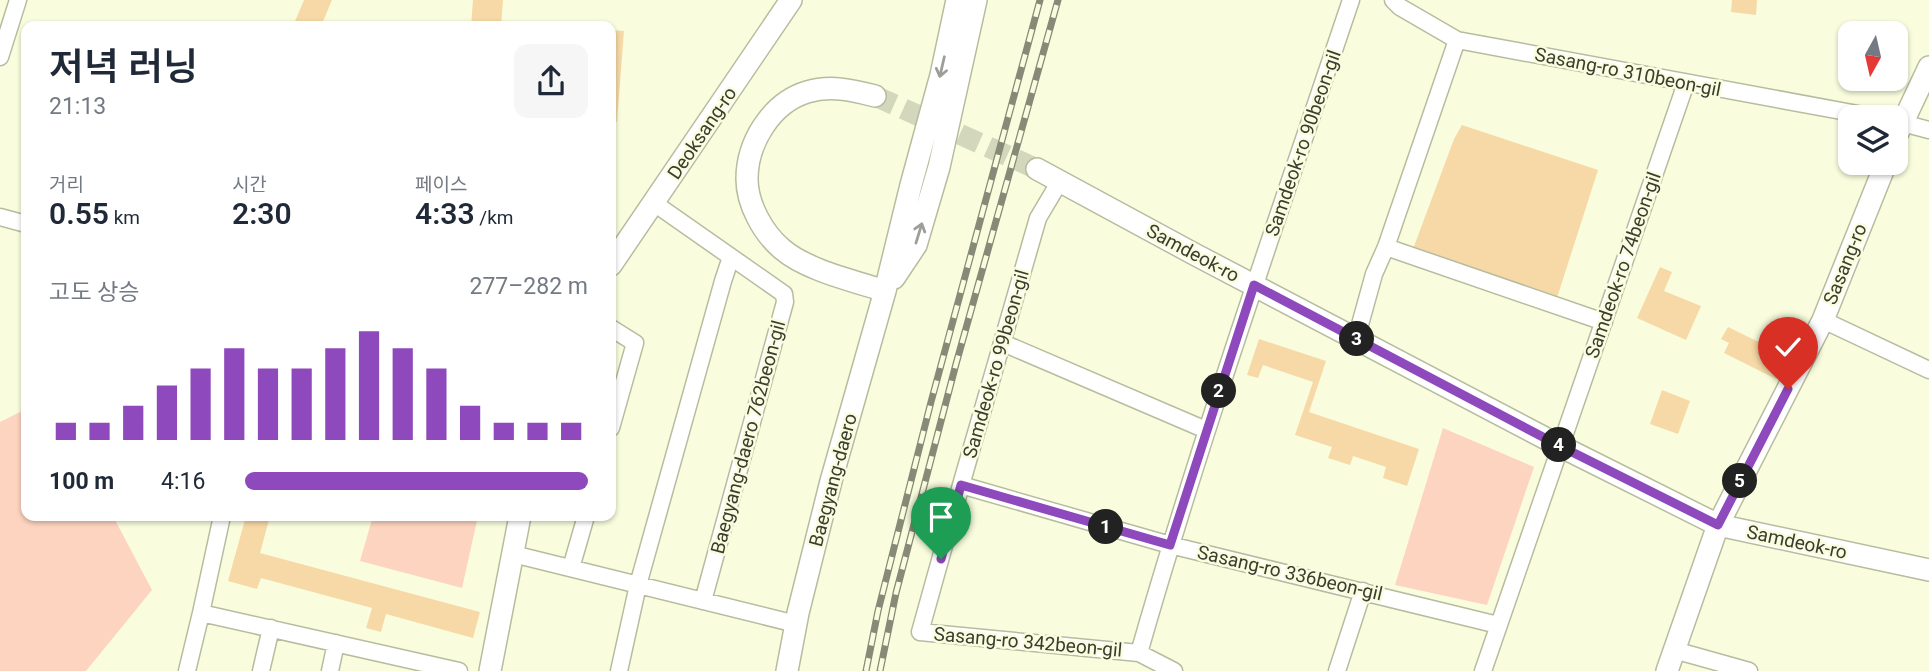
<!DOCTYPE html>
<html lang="ko">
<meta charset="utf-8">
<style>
:root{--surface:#fff;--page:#f6f6f7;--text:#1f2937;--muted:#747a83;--accent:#8e49bc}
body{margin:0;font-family:Roboto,"Noto Sans KR",sans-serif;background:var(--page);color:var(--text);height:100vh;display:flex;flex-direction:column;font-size:26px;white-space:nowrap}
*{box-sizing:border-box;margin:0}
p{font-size:23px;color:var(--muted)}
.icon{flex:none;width:38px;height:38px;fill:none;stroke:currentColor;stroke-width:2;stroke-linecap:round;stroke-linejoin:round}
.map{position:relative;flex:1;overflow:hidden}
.sheet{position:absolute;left:21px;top:21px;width:595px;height:500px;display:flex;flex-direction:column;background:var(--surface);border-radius:14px;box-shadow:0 2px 5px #0004}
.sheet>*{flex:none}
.needle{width:46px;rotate:188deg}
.tools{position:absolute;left:1838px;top:21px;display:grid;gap:14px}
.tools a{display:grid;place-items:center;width:70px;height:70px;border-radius:14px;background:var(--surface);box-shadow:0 2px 5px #0004;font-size:35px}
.pin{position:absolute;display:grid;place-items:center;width:60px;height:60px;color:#fff;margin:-72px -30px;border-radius:50% 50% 50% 0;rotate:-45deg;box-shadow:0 0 7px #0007}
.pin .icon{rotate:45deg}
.km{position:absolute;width:35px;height:35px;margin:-18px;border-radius:50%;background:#222;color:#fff;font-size:19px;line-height:35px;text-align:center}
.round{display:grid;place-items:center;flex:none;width:74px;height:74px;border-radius:14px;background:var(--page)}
.overview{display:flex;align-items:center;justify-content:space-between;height:119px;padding:0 28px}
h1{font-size:38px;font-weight:600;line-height:52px}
.stats{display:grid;grid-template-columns:repeat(3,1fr);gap:10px;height:119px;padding:7px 28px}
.stats div{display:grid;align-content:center}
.stats b{font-size:30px;font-weight:600}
.stats small{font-size:19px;font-weight:400}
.stats p{font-size:19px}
.chart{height:196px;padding:14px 28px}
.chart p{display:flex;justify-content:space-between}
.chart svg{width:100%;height:126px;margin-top:7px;stroke:var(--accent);stroke-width:6}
ul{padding:0 28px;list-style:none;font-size:23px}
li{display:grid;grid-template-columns:112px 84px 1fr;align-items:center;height:52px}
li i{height:18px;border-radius:9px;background:var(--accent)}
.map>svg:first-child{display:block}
</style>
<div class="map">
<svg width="1929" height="671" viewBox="0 0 1929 671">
<rect width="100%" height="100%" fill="#f9fdde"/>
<path fill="#fdd4bf" d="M26,409V516H113L152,590L86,671H0V422Z
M1443,428L1534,467L1487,605L1395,585Z
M373,516H478L462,588L360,561Z"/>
<path fill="#f7d9a7" d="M304,0H332L321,26H293Z
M473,0H503L501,26H471Z
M1732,0H1757L1756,15L1731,12Z
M611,30L624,31L617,122H611Z
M1462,125L1598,170L1556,301L1413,249L1454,139Z
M1660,267L1672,272L1664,291L1701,306L1686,340L1637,318Z
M1728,327L1765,345L1774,327L1796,337L1776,379L1724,353L1729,343L1721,339Z
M1259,339L1326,361L1309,412L1419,449L1407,486L1383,478L1386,467L1353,456L1350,465L1328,458L1332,447L1295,435L1313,382L1263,365L1258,378L1247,375Z
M1662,390L1690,401L1678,434L1650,424Z
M246,516H270L260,553L480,612L473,638L386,614L381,632L366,628L372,608L261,578L257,589L228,581Z"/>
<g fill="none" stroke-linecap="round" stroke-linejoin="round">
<path stroke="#d3d7bb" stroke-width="21" stroke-dasharray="21 10" stroke-linecap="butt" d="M875,96L1037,169"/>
<defs>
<path id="minor" d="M1393,0L1400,7L1457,40L1874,117
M0,57L18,0
M1895,121L1929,130
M1060,181L1038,218L961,485L920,632L1139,653L1174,671
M654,203L784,294L785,302L703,601
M0,217L26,224
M1386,247L1604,322
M1823,320L1929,370
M611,328L635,343L611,428
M1356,339L1374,274L1386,247L1457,40
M1003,343L1206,430
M961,485L1170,545L1498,625
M222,516L201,613L459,671
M513,554L796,624
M571,568L586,516
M1674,650L1749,671
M1139,653C1202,433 1278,217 1351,0
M187,671L201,613
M261,671L271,628
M330,671L336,643
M619,671L638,585L723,281L731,257
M1337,671L1363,591
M1483,671L1686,83"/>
<path id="major" d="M875,96C852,90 830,85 807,92C771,103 747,143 747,179C747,204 763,233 782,249C806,270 854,281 885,291
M1895,139L1929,67
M1037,169L1196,255L1560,446L1718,525L1929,570
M611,265L791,0
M894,278L916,245L939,167L976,0
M490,671L520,516
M787,671L798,613L831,481L885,291L911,185L941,75L957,0
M1667,671L1718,525L1823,320L1886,163"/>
</defs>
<use href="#minor" stroke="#b8bc9f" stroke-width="19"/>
<use href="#major" stroke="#b8bc9f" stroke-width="24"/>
<use href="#minor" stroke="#fff" stroke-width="16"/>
<use href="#major" stroke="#fff" stroke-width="21"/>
<defs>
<path id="rail" d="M866,671L878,611L931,402L1040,0
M880,671L896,593L956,364L1058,0"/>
</defs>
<use href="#rail" stroke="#878a76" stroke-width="7"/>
<use href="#rail" stroke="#f9fdde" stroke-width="4.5" stroke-dasharray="13" stroke-linecap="butt"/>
</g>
<defs><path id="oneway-shaft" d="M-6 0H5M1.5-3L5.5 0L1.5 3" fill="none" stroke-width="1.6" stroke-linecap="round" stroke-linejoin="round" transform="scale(1.75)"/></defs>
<g stroke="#9d9e98">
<use href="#oneway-shaft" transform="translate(942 67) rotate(103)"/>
<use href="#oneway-shaft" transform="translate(919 233) rotate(-73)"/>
</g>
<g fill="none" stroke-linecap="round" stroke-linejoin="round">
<defs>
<path id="route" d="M941,559L961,485L1170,545L1254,285L1560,446L1718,525L1788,389"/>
</defs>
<use href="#route" stroke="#fff" stroke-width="14"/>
<use href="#route" stroke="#8e49bc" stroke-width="9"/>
</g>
<g text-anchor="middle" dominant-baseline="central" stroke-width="5" stroke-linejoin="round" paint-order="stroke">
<g font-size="19" fill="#3b3d31" stroke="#f9fdde">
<text transform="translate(1628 72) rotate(11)">Sasang-ro 310beon-gil</text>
<text transform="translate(702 133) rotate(-56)">Deoksang-ro</text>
<text transform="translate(1303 143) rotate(-71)">Samdeok-ro 90beon-gil</text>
<text transform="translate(1193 253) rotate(28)">Samdeok-ro</text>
<text transform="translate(1845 264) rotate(-68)">Sasang-ro</text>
<text transform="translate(1623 265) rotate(-71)">Samdeok-ro 74beon-gil</text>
<text transform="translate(996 364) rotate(-74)">Samdeok-ro 99beon-gil</text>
<text transform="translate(748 437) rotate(-75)">Baegyang-daero 762beon-gil</text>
<text transform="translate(833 480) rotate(-75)">Baegyang-daero</text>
<text transform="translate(1797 542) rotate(12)">Samdeok-ro</text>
<text transform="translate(1290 573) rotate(13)">Sasang-ro 336beon-gil</text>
<text transform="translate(1028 642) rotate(5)">Sasang-ro 342beon-gil</text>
</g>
</g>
</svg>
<div class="tools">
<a><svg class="needle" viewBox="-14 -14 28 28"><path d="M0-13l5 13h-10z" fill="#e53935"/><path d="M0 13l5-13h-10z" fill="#747a83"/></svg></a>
<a><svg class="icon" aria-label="layers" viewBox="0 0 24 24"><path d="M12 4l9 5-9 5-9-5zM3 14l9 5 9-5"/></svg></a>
</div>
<div class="pin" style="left:941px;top:559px;background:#1e9e55"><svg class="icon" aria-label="arrive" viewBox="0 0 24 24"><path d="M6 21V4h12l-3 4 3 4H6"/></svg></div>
<div class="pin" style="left:1788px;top:389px;background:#d93025"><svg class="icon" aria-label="check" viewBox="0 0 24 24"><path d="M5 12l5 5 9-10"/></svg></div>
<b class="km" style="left:1106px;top:527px">1</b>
<b class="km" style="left:1219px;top:391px">2</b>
<b class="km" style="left:1357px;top:339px">3</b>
<b class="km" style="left:1559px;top:445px">4</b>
<b class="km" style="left:1740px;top:481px">5</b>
<section class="sheet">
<div class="overview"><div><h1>저녁 러닝</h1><p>21:13</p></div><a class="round"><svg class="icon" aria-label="share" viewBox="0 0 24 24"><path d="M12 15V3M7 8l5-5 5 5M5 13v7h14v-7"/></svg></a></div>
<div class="stats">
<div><p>거리</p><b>0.55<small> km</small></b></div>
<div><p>시간</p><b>2:30</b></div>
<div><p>페이스</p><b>4:33<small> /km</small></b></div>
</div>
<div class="chart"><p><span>고도 상승</span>277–282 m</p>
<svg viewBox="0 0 160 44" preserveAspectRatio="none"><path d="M5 44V38M15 44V38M25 44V32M35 44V25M45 44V19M55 44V12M65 44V19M75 44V19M85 44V12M95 44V6M105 44V12M115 44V19M125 44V32M135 44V38M145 44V38M155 44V38"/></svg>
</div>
<ul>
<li><b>100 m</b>4:16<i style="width:100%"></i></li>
</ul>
</section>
</div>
